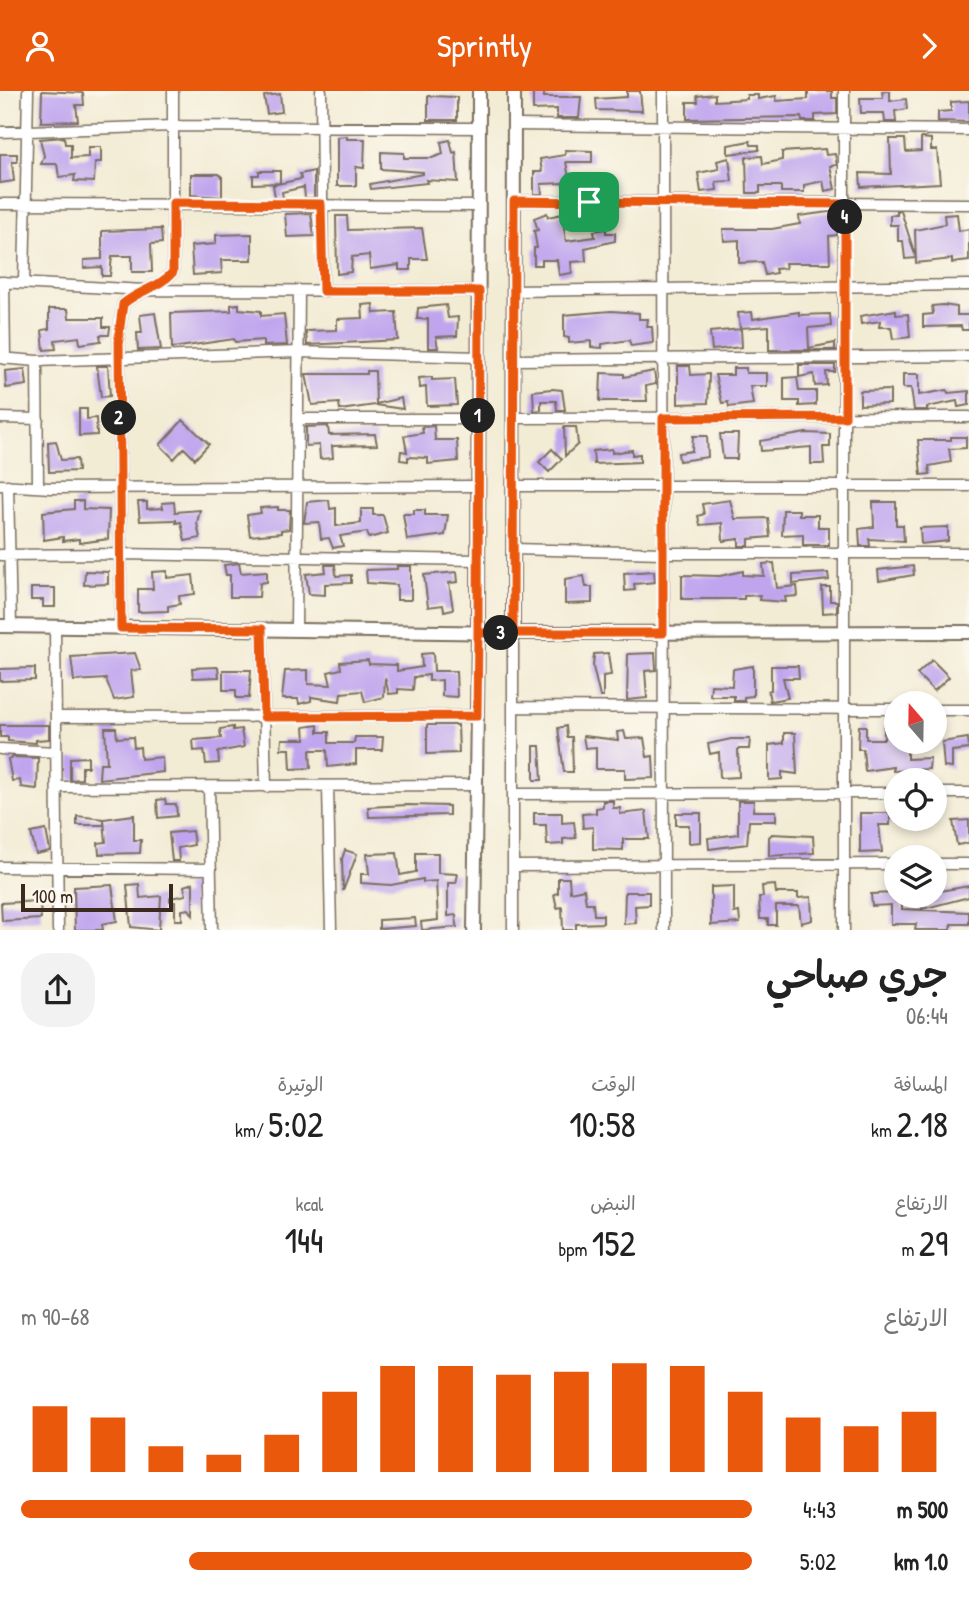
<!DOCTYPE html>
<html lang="ar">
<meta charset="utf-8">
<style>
:root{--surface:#fff;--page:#f2f2f2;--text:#222;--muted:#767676;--accent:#ea580c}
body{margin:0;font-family:"Patrick Hand","Playpen Sans Arabic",sans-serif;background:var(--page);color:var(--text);direction:rtl;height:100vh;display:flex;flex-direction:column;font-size:26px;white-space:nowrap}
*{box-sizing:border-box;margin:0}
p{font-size:23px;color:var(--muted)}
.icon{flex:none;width:38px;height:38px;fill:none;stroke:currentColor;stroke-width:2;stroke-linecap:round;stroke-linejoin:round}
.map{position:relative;height:839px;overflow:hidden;direction:ltr}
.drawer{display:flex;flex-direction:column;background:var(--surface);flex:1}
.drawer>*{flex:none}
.needle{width:46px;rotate:340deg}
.buttons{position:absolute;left:884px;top:600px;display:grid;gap:14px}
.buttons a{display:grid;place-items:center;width:63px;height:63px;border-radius:50%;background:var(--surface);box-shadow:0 4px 10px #0003;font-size:35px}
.scale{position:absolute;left:21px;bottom:18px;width:152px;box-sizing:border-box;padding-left:7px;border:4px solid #3b2a1e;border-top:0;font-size:19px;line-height:24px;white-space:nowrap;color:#3b2a1e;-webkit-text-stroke:5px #fbf7ec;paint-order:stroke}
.pin{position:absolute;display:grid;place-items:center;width:60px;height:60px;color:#fff;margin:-30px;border-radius:14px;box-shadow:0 4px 10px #0006}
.km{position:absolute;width:35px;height:35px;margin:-18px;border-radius:50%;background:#222;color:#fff;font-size:19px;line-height:35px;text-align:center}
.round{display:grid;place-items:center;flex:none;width:74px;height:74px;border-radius:28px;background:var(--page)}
.summary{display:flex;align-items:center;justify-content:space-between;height:119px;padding:0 21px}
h1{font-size:38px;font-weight:600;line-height:52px}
.stats{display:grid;grid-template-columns:repeat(3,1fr);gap:10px;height:119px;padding:7px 21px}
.stats div{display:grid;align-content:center}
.stats b{font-size:35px;font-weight:600}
.stats small{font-size:19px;font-weight:400}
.stats p{font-size:19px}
.chart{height:196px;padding:14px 21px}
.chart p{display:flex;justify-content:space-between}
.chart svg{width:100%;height:126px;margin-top:7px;stroke:var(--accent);stroke-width:6}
ul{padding:0 21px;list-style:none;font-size:23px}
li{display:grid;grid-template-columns:112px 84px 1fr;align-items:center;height:52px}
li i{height:18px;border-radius:9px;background:var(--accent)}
header{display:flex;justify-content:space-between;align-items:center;height:91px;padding:0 21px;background:var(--accent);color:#fff;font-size:32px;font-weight:600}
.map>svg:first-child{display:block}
</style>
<header><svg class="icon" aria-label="forward" viewBox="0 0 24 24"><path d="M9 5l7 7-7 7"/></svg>Sprintly<svg class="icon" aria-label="person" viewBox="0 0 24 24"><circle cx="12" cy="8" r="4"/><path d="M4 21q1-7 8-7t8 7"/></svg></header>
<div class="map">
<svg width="969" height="839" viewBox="0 0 969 839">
<rect width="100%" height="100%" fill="#fbf7ec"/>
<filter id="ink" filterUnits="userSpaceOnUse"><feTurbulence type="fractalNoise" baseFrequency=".0143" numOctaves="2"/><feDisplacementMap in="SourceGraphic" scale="14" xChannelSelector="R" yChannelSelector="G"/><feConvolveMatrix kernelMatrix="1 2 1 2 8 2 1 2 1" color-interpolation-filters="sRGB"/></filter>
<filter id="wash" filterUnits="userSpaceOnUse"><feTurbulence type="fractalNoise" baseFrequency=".00686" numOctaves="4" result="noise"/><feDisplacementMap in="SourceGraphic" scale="28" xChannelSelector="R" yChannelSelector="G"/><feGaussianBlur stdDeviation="1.57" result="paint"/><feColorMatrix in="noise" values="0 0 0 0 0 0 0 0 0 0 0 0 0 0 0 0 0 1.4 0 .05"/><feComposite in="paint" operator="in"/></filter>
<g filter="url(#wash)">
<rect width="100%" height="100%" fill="#f3ecd5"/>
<g id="blocks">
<path fill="#c0a5ee" d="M42,0L83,2L84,14H76L78,30L41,31Z
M533,0H544V6H581L579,27H557V18L533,19Z
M627,0H640L642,20L597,19L596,8L627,6Z
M808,0H832V7H837V23L815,24V30H802L801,26L687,28V11H698L697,5L715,3V10L747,8V4H758V8L776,5V10L808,8Z
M882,0H890V10L906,8L907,18L895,20L896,31H885L884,22H861L860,7H883Z
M280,3L282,21L267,23L264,5Z
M428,5L457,6V29H428Z
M969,10V31L938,30V21L951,20V11Z
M347,45V48H365L364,77L356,76V95H337V46Z
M64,46L65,53H71V67L88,66V56H101V71H95L94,91L74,90L75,84L59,86L57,73H41L44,65L40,48Z
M921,47L931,48V59H937L940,92L861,96L860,82L891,83L890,48H905L906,61L921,60Z
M450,49L453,62L456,61L458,91L426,89L427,92L371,98L370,93L423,83V81L381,78V61L404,62V67H432L443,63L441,51Z
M750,50L751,54H759V59L728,63V54Z
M825,58L826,64L835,63L837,74L830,75L835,98L825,100L823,90L804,94V101H781V95H760V102H747L746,66L762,65L763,73L782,69V61Z
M565,59L592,60V71H566L569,87L592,84L593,98L565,103L563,92L541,93L542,103H534V81H542L540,68L565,64Z
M0,63H17V71H12L14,90L0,92Z
M729,67L732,90L716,91L717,99L701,101L698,82L719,78L717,70Z
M259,80H280V92L253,93V84H259Z
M314,80V107H305L304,96L282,101L283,107H275L273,94L301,88L300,83Z
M191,83H219L222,86V106L191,104Z
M836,120L837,144L829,145L830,172H785L786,177L775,178L776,182L765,184L762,171L739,172V149L724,150L723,138H772L800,133L799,125Z
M897,120H901L916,167L905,168L903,150H898V134H890V124H897Z
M311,122L314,145L287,146L285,123Z
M547,122L548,126L562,123L566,150L595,146L594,140L606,138V142H615V150L585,157L586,170L571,171L572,182L559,184L557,169H542V174H534V157H537L534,140L538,139L534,127Z
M957,123L959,140L969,138V170L952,172V168L916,172L915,139L945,133L944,124Z
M336,125H347L348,139L422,137L427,168H411V179H399V174L370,178L369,164L352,166L351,181L337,183Z
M161,138L162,152L151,153L152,181H132V165H112L110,185H102V176L84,177V169L102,168V140Z
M252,143V169H221L222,182L193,184L191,155L216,153V144Z
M239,213V218L261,220V225L284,223L287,254L263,255V249L235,251L234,248L172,257L171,222L231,220V214Z
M373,213L374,222L396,221L398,249L307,254L306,240L337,239V228L363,227L362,214Z
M446,214L448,227L458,226L457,245L436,246L438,257H428V228H417L418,217Z
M943,214L957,216V224H969V239H962L961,235L923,236V224L933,223L932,215Z
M49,218H68L69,227H103V236H110L109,244H100L101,250L80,253L79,246L55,249L56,258L44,259L42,239L49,238Z
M896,219V224L908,223L910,246L893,248L891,236H879L880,230L861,233L860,225Z
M611,220L639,222V228H648L647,236H652L653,252L631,255L629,249L602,253V257L591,256V250L569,252V247L564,246V224Z
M752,221L753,228L799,221V224L830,223L831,235L808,237L809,257L835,252V259H769V235L740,237L738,222Z
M155,222L161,258L138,259L137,242H142L140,224Z
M741,238L742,256L712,259L710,241Z
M799,274H835V281H826L827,294L815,295L814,283L799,286Z
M97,275H108L110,305L101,306Z
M678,275H690L691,284L709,283L708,312L678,313Z
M733,277H746V282H767V295H750L753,313L729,316L728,311L722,312L715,284H733Z
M25,278L27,294L6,297L5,280Z
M367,280H375L376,313L401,307L403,318L375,314L340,319L339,312L312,314L306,283H367Z
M654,280L656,293L646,295L647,310H600L601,282L624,283V286Z
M903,283H919V304L947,299L948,302L969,300V314L958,316L957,310L927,316V319H914L911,297H903Z
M432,286V289L455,288L457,314L427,315L426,296L420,297L419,287Z
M797,286L799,300H816V314L799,315V310H784V287Z
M552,298L562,299L565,319H557L556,310H541V319L534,320L533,300Z
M890,299V313L860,314V300Z
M79,318H87V328L96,327L97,344L79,345Z
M183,329L209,353L195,368L184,357L174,368L160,354Z
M328,335L329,344L375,343L377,354L332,355L333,367L320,368L319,354L306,355V336Z
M434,335L435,349H457L458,370L428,373V367L408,366V370L400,369L401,360L407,361L404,345L423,342L422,336Z
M564,336H576L578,353L565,365Z
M806,342L830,343V356H823L824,373H811V356L761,360L760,350Z
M720,343H738L737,368H723Z
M693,345H707L708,366L679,370L678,362L692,360Z
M951,346H966V357L949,358L951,371L929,375L930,383L921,384L918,349H951Z
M56,350L61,369L77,368L78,380L49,381L48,351Z
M552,358L562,368L549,381L539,371Z
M612,358V362L632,359V364L640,363V371L594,373L593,360Z
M329,409L330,418L336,417V435L361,432V418H373V424H383L388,442L369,447L367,441L340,445L343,455L333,457L329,447L321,448L319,431L304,432L307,411Z
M730,409L735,428L768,427L770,446L749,448V455H739V448L723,450L722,432L700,434L698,425L704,423L702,413Z
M74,410H83V418L109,419L108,448L79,452V448L63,450V446L44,449L43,421L74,418Z
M138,411H147V418L163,417L162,412L174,411L175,421L200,419L197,432L200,447L185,450L181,431L176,432V429L140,430Z
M873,411H896V434H903L904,450L869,448L870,455H860L859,438L874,436Z
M278,416V419H290L289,438L281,439V442L250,445L247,424L261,422L260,417Z
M414,419H425V424H448L445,444L407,449L403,423H414Z
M783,419H799V424H818V436H829V454H803V443L782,444Z
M948,436V450L921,453L920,437Z
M239,472L241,482L267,480V491L260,492L259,506H230V484H226L224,474Z
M774,472L777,497L797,495L798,505L785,506L786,511L759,509L760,504L744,505V508H682V484L720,485L743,480V484L764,485L763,473Z
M325,474H335L336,485L351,484V492L325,493V504L309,503L306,483L326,481Z
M397,475H411V509H397V494L367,492L366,479L397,478Z
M913,475L914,484L879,490L878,479Z
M85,480L108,481V493L84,494Z
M167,480V487L193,484L195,503L179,505L180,513L168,515V520L138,521V498H153L152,481Z
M654,480L655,491L634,493L635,499L625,500L624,482Z
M457,481L458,491L449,492L453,518L444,520L443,514L428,516L424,484Z
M828,482L829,489L793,493V484Z
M584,485L586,496H592V512L565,513V488Z
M822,496H830V510H837V521L823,522Z
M31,497H55V516H43V509H31Z
M135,562L141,579L131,580L134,606L114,609L106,588L74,590L71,566Z
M433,562L434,580H456L457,606L442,605V589L429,590V584L414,586L413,599L398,598V602L389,603L385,587L384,606L365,611L362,600L341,602L340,610L311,606V610L299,613L298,608H282L285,580L308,579V593L331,594L328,581L341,578L340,571L368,569L369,573L397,574V580L422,576L421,563Z
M608,562L611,584L603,585V606H600L593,576L594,563Z
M655,562L656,579L645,580L647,607L627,609L628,563Z
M932,569L949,586L934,600L917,583Z
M753,575V605L744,606V610H734V605H710L711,594L732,595L733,578Z
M771,575H798L799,587H783L788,607L770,610L768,600L771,599Z
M218,576L219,586L193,587L192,577Z
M35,577V589L0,590V578Z
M223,579H251L249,607H236V599H223Z
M0,634H49V648L36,649V652L8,650V646H0Z
M318,634V641H329V652H354L355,646H383L382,659H356V673L328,676L327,659H310L311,677L291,678L290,658H281L282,648H305L304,636Z
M427,634H458L459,662L427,663Z
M566,635L567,646H572L573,681H564L558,637Z
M859,635H866V648H884V636H896V651H907V668L930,667L929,678L893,680V676L865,680L863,658H858Z
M233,636V639L241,638L244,656L218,661L219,672L206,673L204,659L194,660L193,649L221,647L220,638Z
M105,637H116L117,647L133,646L134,657L140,656L141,668L162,666L163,681L99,688L100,672H107Z
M624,640L626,648L644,647L647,666L653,665L654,687L625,688V678H596V656L585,657L583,645L618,649L617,641Z
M784,642H795L797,683L782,681V688L769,689V654L784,652Z
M968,647L969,658L952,660V677L944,676L942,651Z
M731,648H750L749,658H738L739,686L720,687L719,661L710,663L708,653Z
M534,655H540L542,689H534Z
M14,666L38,667L37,698L21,696L20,689L12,690L8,668Z
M88,666V676H82V688L70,689V667Z
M165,708L166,713H176L177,725L158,727L157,709Z
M603,710H613V717H620V723L646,720L649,748H623V759L593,758V736L583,737L582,723L596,722V717L603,716Z
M738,710H754L753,720H776V730H749L747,753L709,758L708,747L738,743Z
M408,714L449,715V724L369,726L368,716Z
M534,722H562V732L574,731L576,747L563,748V753L547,754L546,734H534Z
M676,722H701V751L689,752V734H676Z
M860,722H890V734H879L882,761L860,762Z
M134,724V749H141L140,762L99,763L98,752L106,751L104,729V734H77V725L104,728Z
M969,729V752L957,754L953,730Z
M46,739L50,760L36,763L31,742Z
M192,740L194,754L178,757L179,770H172L169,742Z
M772,743L813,745L814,762L769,765V746Z
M345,759L357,763L343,800L342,768Z
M397,762L400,784L416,781V762H438V782L458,783L456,792H448V825L456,824L457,836L422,839L421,831L438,829L436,790L423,791V788L391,794L361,792V783H369L367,763Z
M558,787H569L570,801L584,798L586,812H593L594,824H603V832L576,833V839H563L562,816L557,817L554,803L558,802Z
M193,792V824L189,818L182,819V829H175V811L170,810V807L186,804L184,795Z
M139,793L140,807L161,805L159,839L131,836L127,794Z
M112,794L117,830L102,833L103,839H75L74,796Z
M775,794L776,802H798V807L811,806L812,829L801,832L799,815H776V834H768V828H760L759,806H763L762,795Z
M734,795V822L739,821L740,832L711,834V796Z
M969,795V806L922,818L921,805H934V801Z
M625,801H649V814L635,815L636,832L624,833Z
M896,802L902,805V818L969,821V833H951V839H915L916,833H891V814L872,815L871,803Z
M40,810L41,828L2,830L1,812Z
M415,827L416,835L379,838V829Z"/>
</g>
</g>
<g filter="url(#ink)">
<use href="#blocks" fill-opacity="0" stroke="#7b6e5e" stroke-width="2"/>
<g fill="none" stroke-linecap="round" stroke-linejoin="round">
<defs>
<path id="minor" d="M321,0L323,200
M663,0L664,839
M514,34L969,39
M0,41L173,35L479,37
M514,110L969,113
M0,113L479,115
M0,191L144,199L479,200
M4,191L5,268
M24,192L28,0
M514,200L969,194
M0,267L37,270L299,261L479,266
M514,269L969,265
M37,270L38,396
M0,327L38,328
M514,327L969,326
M298,328H479
M0,394L51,397L478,395
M8,394L11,535
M514,395H969
M514,458L663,462H969
M0,464L120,463L478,469
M55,536L58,839
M121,537L119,243L123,213C139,199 159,197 173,181V0
M262,538L266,696
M296,539L299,199
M513,616L896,618
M934,619H969
M56,626L477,625
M0,658L56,661
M328,695L331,839
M57,696L475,694
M209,696L212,839
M934,702H969
M513,703L896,702
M934,773H969
M513,775L896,773
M0,776L211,778
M513,839V542
M844,839V0"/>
<path id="tertiary" d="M513,542L514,0
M474,839L478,542L479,0"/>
<path id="secondary" d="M0,535L513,542L969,541"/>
</defs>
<use href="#minor" stroke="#7b6e5e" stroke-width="13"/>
<use href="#tertiary" stroke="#7b6e5e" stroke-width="16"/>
<use href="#secondary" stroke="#7b6e5e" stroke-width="16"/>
<use href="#minor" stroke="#fff" stroke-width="10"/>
<use href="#tertiary" stroke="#fff" stroke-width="12"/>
<use href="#secondary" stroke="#fff" stroke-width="12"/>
</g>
</g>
<g fill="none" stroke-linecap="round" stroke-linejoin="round" filter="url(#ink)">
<defs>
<path id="route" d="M589,111L514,110L513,542H478L479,200H323L321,113L173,112V181C159,197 139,199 123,213L119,243L121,537L262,538L264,626L477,625L478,542H663V327L845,326V113L589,111"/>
</defs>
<use href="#route" stroke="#fff" stroke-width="14"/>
<use href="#route" stroke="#ea580c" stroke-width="9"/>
</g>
</svg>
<div class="buttons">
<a><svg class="needle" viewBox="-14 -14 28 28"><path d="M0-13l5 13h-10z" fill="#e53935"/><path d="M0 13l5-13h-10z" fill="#767676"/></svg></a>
<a><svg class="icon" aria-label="locate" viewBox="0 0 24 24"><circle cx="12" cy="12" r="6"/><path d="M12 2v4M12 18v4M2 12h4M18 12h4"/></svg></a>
<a><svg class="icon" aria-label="layers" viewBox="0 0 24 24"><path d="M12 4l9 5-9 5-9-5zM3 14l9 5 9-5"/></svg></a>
</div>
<div class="scale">100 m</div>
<div class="pin" style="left:589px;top:111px;background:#1e9e55"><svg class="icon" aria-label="arrive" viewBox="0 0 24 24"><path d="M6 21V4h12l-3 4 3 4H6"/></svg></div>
<b class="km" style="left:478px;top:325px">1</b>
<b class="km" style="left:119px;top:327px">2</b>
<b class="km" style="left:501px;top:542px">3</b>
<b class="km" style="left:845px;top:126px">4</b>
</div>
<section class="drawer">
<div class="summary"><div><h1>جري صباحي</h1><p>06:44</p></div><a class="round"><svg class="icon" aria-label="share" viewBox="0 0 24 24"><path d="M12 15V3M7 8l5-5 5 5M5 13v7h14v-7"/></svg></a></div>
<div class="stats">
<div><p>المسافة</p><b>2.18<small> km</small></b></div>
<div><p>الوقت</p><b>10:58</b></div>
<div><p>الوتيرة</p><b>5:02<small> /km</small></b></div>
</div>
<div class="stats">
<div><p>الارتفاع</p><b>29<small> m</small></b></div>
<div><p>النبض</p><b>152<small> bpm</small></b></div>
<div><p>kcal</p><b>144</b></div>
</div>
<div class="chart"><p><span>الارتفاع</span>68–90 m</p>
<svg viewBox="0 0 160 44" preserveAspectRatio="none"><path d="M5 44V21M15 44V25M25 44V35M35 44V38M45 44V31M55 44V16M65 44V7M75 44V7M85 44V10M95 44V9M105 44V6M115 44V7M125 44V16M135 44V25M145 44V28M155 44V23"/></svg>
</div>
<ul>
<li><b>500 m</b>4:43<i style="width:100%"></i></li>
<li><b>1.0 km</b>5:02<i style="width:77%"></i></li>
</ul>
</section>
